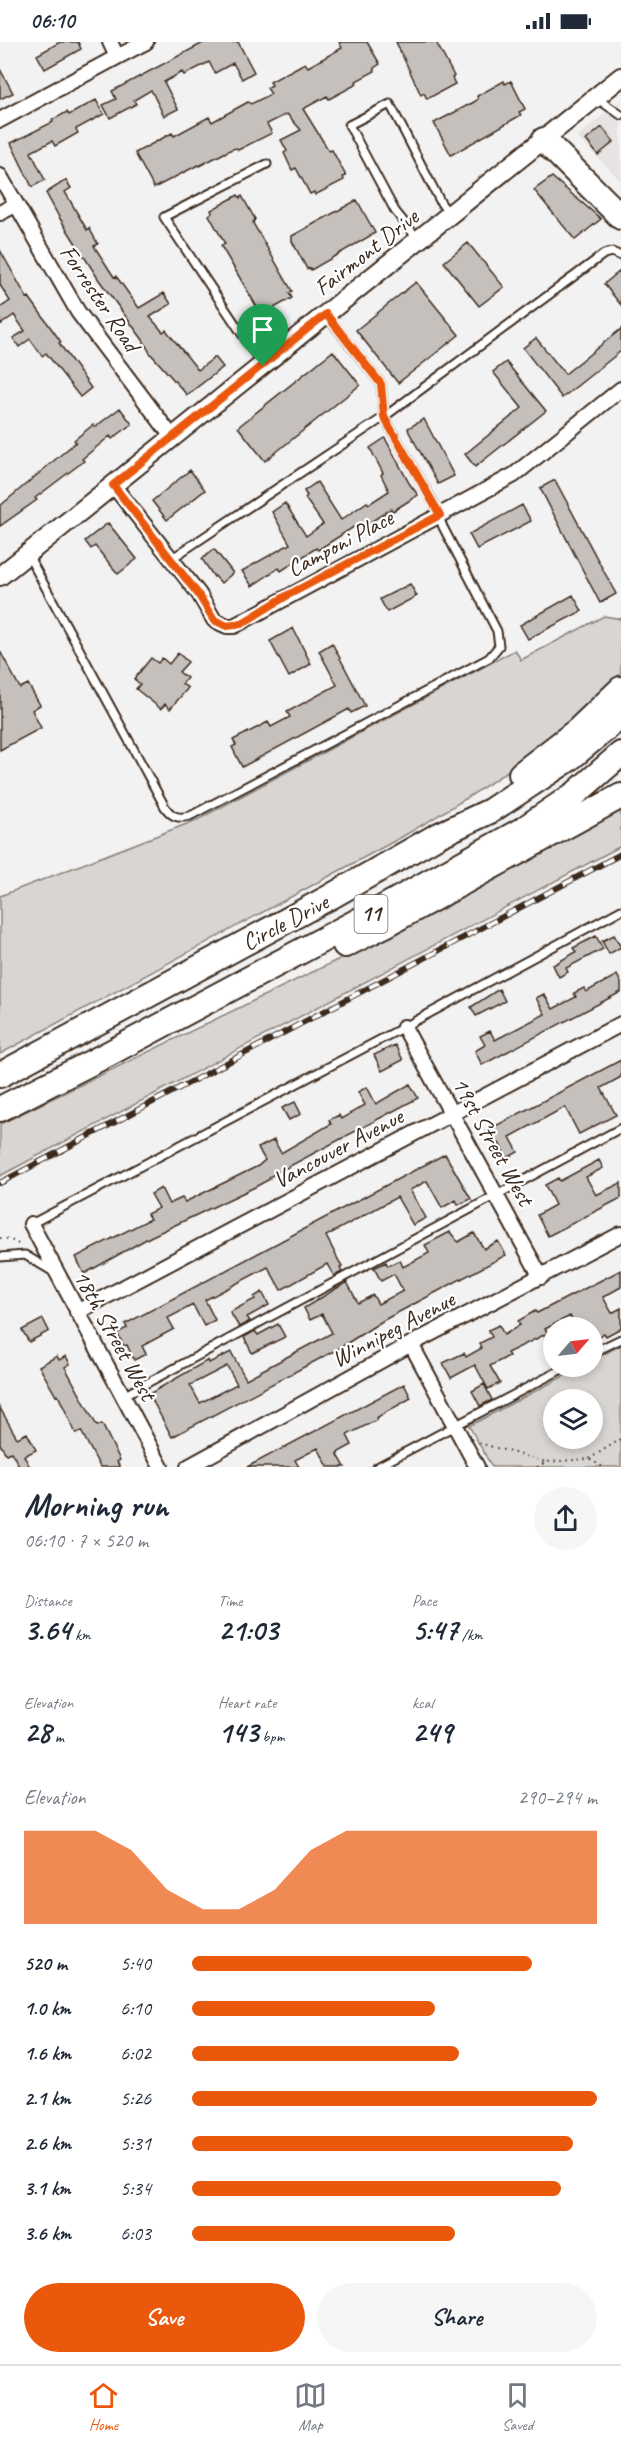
<!DOCTYPE html>
<meta charset="utf-8">
<style>
:root{--surface:#fff;--page:#f6f6f7;--text:#1f2937;--muted:#747a83;--line:#e0e1e3;--accent:#ea580c}
body{margin:0;font-family:Caveat,sans-serif;background:var(--page);color:var(--text);height:100vh;display:flex;flex-direction:column;font-size:22px;white-space:nowrap}
*{box-sizing:border-box;margin:0}
p{font-size:20px;color:var(--muted)}
.icon{flex:none;width:33px;height:33px;fill:none;stroke:currentColor;stroke-width:2;stroke-linecap:round;stroke-linejoin:round}
.map{position:relative;height:1425px;overflow:hidden}
.sheet{display:flex;flex-direction:column;background:var(--surface);flex:1}
.sheet>*{flex:none}
.needle{width:39px;rotate:62deg}
.controls{position:absolute;left:543px;top:1275px;display:grid;gap:12px}
.controls a{display:grid;place-items:center;width:60px;height:60px;border-radius:50%;background:var(--surface);box-shadow:0 3px 9px #0003;font-size:30px}
.pin{position:absolute;display:grid;place-items:center;width:51px;height:51px;color:#fff;margin:-62px -26px;border-radius:50% 50% 50% 0;rotate:-45deg;box-shadow:0 0 6px #0007}
.pin .icon{rotate:45deg}
.round{display:grid;place-items:center;flex:none;width:63px;height:63px;border-radius:32px;background:var(--page)}
.headline{display:flex;align-items:center;justify-content:space-between;height:102px;padding:0 24px}
h1{font-size:33px;font-weight:700;line-height:45px}
.figures{display:grid;grid-template-columns:repeat(3,1fr);gap:9px;height:102px;padding:6px 24px}
.figures div{display:grid;align-content:center}
.figures b{font-size:30px;font-weight:700}
.figures small{font-size:16px;font-weight:400}
.figures p{font-size:16px}
.chart{height:168px;padding:12px 24px}
.chart p{display:flex;justify-content:space-between}
.chart svg{width:100%;height:108px;margin-top:6px;fill:var(--accent);opacity:.7}
.action{display:flex;gap:12px;margin-top:auto;padding:12px 24px}
.action a{flex:1;height:69px;border-radius:36px;background:var(--accent);color:#fff;font-size:24px;font-weight:700;line-height:69px;text-align:center}
.action a+a{background:var(--page);color:var(--text)}
ul{padding:0 24px;list-style:none;font-size:20px}
li{display:grid;grid-template-columns:96px 72px 1fr;align-items:center;height:45px}
li i{height:15px;border-radius:8px;background:var(--accent)}
.status{display:flex;justify-content:space-between;align-items:center;height:42px;padding:0 30px;background:var(--surface);direction:ltr}
.status svg{height:16px;fill:currentColor}
.tab-bar{display:flex;justify-content:space-around;align-items:center;height:84px;border-top:2px solid var(--line);background:var(--surface);font-size:16px;color:var(--muted)}
.tab-bar a{display:grid;justify-items:center;gap:3px}
.tab-bar .current{color:var(--accent)}
.map>svg:first-child{display:block}
</style>
<div class="status"><b>06:10</b><svg viewBox="0 0 49 12"><path d="M0 12V9h3v3zM5 12V6h3v6zM10 12V3h3v9zM15 12V0h3v12zM26 1h20v11H26zM47 4h2v5h-2z"/></svg></div>
<div class="map">
<svg width="621" height="1425" viewBox="0 0 621 1425">
<rect width="100%" height="100%" fill="#f3f2f2"/>
<filter id="ink" filterUnits="userSpaceOnUse"><feTurbulence type="fractalNoise" baseFrequency=".0167" numOctaves="2"/><feDisplacementMap in="SourceGraphic" scale="12" xChannelSelector="R" yChannelSelector="G"/><feConvolveMatrix kernelMatrix="1 2 1 2 8 2 1 2 1" color-interpolation-filters="sRGB"/></filter>
<g filter="url(#ink)">
<path fill="#e6e3e2" d="M621,58V139L577,95Z"/>
<path fill="#d8d5d2" stroke="#8a8078" stroke-width="1.5" fill-rule="evenodd" d="M604,574L621,577V631C598,652 576,674 553,694C506,734 453,765 400,796L0,1012V854L197,778L515,608L521,618Z
M621,764V804L0,1134V1082L442,867Z
M621,1303V1425H492L469,1384L581,1325L592,1324L593,1318ZM554,1358H592V1396H554Z"/>
<path fill="#c6c0bd" stroke="#3b2a1e" stroke-width="1.5" fill-rule="evenodd" d="M60,0H78L81,7L45,27L37,13Z
M205,0H238L254,30L242,37L233,21L215,31L209,20L184,33L182,30L164,40L178,67L164,74L151,48L134,58L136,62L110,76L103,63L116,57L112,49Z
M339,0H367L380,22L374,26L375,29L356,39L357,42L329,57L327,54L303,67L329,109L332,108L346,134L343,135L344,138L315,153L314,150L310,152L296,126L292,128L284,111L287,109L281,98L301,88L287,72L267,82L272,91L238,108L237,106L232,107L199,124L198,123L154,146L135,111L172,91L174,94L209,75L212,80L248,60L251,62L271,52L267,46L272,43L270,40L305,21L308,25L342,6Z
M396,0H436L454,34L452,36L455,42L427,57L424,51L421,53Z
M0,27L13,51L0,57Z
M504,39L505,42L511,39L525,67L519,70L521,73L451,113L434,81L474,60L478,57L477,54Z
M96,58L104,72L76,87L78,91L55,104L52,99L31,110L45,138L32,145L11,101L53,80L52,78L67,70L69,73Z
M602,85L614,100L598,113L586,98Z
M552,135L601,177L575,198L534,148Z
M66,138L71,146L65,150L87,188L89,186L98,202L94,204L114,235L116,234L139,266L164,251L171,262L150,275L163,290L166,288L198,328L215,315L223,325L187,353L150,311L143,298L99,238L59,175L46,151Z
M238,153L240,156L242,154L255,177L253,181L292,249L289,251L292,256L265,271L262,265L258,267L237,231L221,204L225,202L209,173L212,171L211,168Z
M357,158L375,191L311,228L310,226L307,227L292,199V194Z
M468,201L504,245L479,264L444,220Z
M0,208L27,256L29,255L61,300L59,301L91,346L80,355L46,311L42,314L30,297L19,305L13,296L25,289L14,273L0,283V266L10,259L0,243Z
M621,228V263L604,242Z
M416,240L459,293L398,341L356,288Z
M621,287V309L562,356L523,306L536,296L565,332Z
M333,309L360,343L265,419L238,385Z
M506,320L546,369L475,425L465,412L522,366L493,330Z
M120,366L132,382L112,397L110,394L82,417L84,419L35,456L37,458L0,484V464L76,400L74,398L93,383L95,385Z
M424,377L454,434L438,442L409,390L408,386Z
M385,396L409,441L418,453L393,469L391,467L358,488L355,484L318,508L316,506L281,529L279,526L252,544L242,529L290,502L272,470L285,461L306,494L323,482L305,456L307,454L304,449L317,440L341,478L367,460L369,462L389,449L381,433L383,431L370,406Z
M190,428L205,448L167,478L152,459Z
M555,438L616,552L600,561L540,446Z
M522,463L531,479L477,507L469,492Z
M108,481L137,517L118,532L95,504L91,507L85,499Z
M214,507L233,531L221,541L215,534L214,535L202,517Z
M410,542L417,554L387,570L380,557Z
M573,553L582,569L528,597L520,583Z
M293,586L311,622L289,635L270,599Z
M332,601L365,664L351,671L349,667L242,725L232,705L236,703L233,698L268,680L271,685L290,675L287,670L337,643L319,609Z
M0,609L20,646L28,642L40,663L32,668L41,686L0,708Z
M178,611L188,620L179,630L187,636L182,642L188,646L170,667L165,662L161,667L136,647L140,642L134,637L151,616L158,621L162,616L169,622Z
M614,893L621,905L609,912L602,899Z
M596,894L603,907L566,926L568,930L559,935L553,923L576,910L573,906Z
M617,933L621,941V950L482,1023L475,1009L485,1003L480,994L490,989L495,998L545,972L536,956L544,952L553,967L576,955L574,951L584,946L586,950Z
M499,947L505,959L476,974L471,965Z
M395,1003L403,1018L382,1029L374,1013Z
M621,1018V1035L601,1046L616,1073L579,1092L565,1065L510,1095L518,1110L507,1116L499,1101L494,1104L486,1089Z
M410,1042L418,1056L269,1135L270,1137L255,1145L150,1195L84,1232L76,1215L150,1177L147,1172L159,1166L151,1152L161,1146L169,1162L182,1156L185,1160L258,1124L265,1118L258,1106L274,1098L281,1111L331,1082L329,1078L339,1073L341,1077L365,1063L358,1050L367,1045L376,1062Z
M295,1060L301,1072L289,1078L282,1066Z
M445,1112L471,1157L458,1163L456,1158L442,1166L427,1139L410,1148L426,1176L413,1183L397,1155L326,1194L342,1225L340,1226L342,1230L334,1234L327,1222L281,1248L268,1225L205,1258L215,1278L204,1284L193,1263L168,1276L174,1287L142,1304L146,1312L134,1318L127,1303L124,1304L117,1291L127,1286L125,1282Z
M599,1118L603,1126L586,1135L596,1153L621,1141V1156L548,1194L537,1173L555,1163L545,1143L558,1136L560,1139Z
M450,1190L458,1200L474,1191L484,1207L498,1199L506,1213L384,1278L338,1307L172,1395L149,1352L208,1318L209,1321L231,1310L246,1337L285,1316L332,1291L322,1272L310,1278L304,1266L347,1240L358,1261L373,1253L378,1262L403,1249L394,1232L381,1239L374,1226L386,1220L388,1224L400,1218L403,1225L429,1211L425,1203ZM227,1324L237,1342L200,1361L190,1343Z
M621,1228V1245L603,1255L612,1271L621,1266V1286L606,1294L604,1291L592,1298V1286H576L570,1274L545,1287L548,1291L507,1311L509,1314L490,1324L500,1341L488,1347L475,1323L451,1336L443,1321L464,1311L466,1315L482,1306L480,1301L492,1295L488,1288L499,1283L504,1293L520,1283L518,1279L535,1269L537,1271Z
M262,1250L269,1263L247,1275L250,1279L239,1285L230,1270L255,1257L254,1255Z
M43,1277L49,1289L29,1300L22,1288Z
M278,1282L285,1295L252,1311L244,1295L255,1289L258,1293Z
M57,1314L59,1318L66,1314L70,1322L65,1325L97,1384L102,1382L120,1418L117,1420L120,1425H100L81,1389L76,1392L58,1353L56,1354L39,1324Z
M404,1342L411,1356L376,1376L377,1378L347,1393L352,1403L337,1411L345,1425H328L318,1406L295,1418L299,1425H247Z
M484,1342L492,1358L480,1364L472,1349Z
M0,1366L17,1396L27,1391L36,1408L24,1414L30,1425H20L11,1410L6,1412L0,1402Z"/>
<g fill="none" stroke-linecap="round" stroke-linejoin="round">
<defs>
<path id="service" d="M596,56L621,73
M417,196L395,169L349,83L390,62L441,161L449,172
M262,322L164,175L267,122
M28,513L165,765C172,775 178,777 190,774L489,616L499,604L497,589L443,485L434,462L384,375L381,342L327,274
M171,517L384,375L604,212L612,210L621,214
M31,1182L404,985L621,868
M0,1215L25,1213L52,1229
M592,1311L621,1297
M123,1354L621,1086
M377,1425L568,1324"/>
<path id="minor" d="M117,15L146,0
M0,78L117,15L110,0
M0,134L78,270L173,396
M0,171L15,163
M113,443L199,552L214,578L227,584H234L514,433L621,347
M404,985L541,1235
M31,1182L161,1425
M77,1270L621,982
M411,1302L477,1425
M188,1425L411,1302L621,1192"/>
<path id="tertiary" d="M0,534L621,35"/>
<path id="trunk" d="M544,98L621,175
M521,732L578,688L621,647
M345,903L387,882L621,754
M0,1033L330,855L437,794L490,769L569,717L621,674
M0,1067L108,1012L384,865L522,788L575,752L621,712"/>
</defs>
<use href="#service" stroke="#3b2a1e" stroke-width="11"/>
<use href="#minor" stroke="#3b2a1e" stroke-width="18"/>
<use href="#tertiary" stroke="#3b2a1e" stroke-width="22"/>
<use href="#trunk" stroke="#3b2a1e" stroke-width="28"/>
<path stroke="#3b2a1e" stroke-width="2" stroke-dasharray="1.5 4.5" stroke-linecap="butt" d="M0,1196L9,1197L22,1204
M479,1401L546,1420L589,1417L603,1425
M589,1417L621,1397
M537,1425L546,1420"/>
<use href="#service" stroke="#fff" stroke-width="7"/>
<use href="#minor" stroke="#fff" stroke-width="14"/>
<use href="#tertiary" stroke="#fff" stroke-width="18"/>
<use href="#trunk" stroke="#fff" stroke-width="24"/>
<defs>
<path id="rail" d="M0,1141L621,812"/>
</defs>
<use href="#rail" stroke="#3b2a1e" stroke-width="6"/>
<use href="#rail" stroke="#fff" stroke-width="4" stroke-dasharray="11" stroke-linecap="butt"/>
</g>
</g>
<g fill="none" stroke-linecap="round" stroke-linejoin="round" filter="url(#ink)">
<defs>
<path id="route" d="M326,272L381,342L384,375L440,473L288,553L241,582L227,584L214,578L198,552L113,443Z"/>
</defs>
<use href="#route" stroke="#fff" stroke-width="12"/>
<use href="#route" stroke="#ea580c" stroke-width="8"/>
</g>
<g text-anchor="middle" dominant-baseline="central" stroke-width="4.5" stroke-linejoin="round" paint-order="stroke">
<rect fill="#fff" stroke="#766a62" stroke-width="1.5" x="354.5" y="853" width="33" height="38" rx="4.5"/>
<g font-size="22" font-weight="bold" fill="#3b2a1e">
<text x="371" y="872">11</text>
</g>
<g font-size="24" fill="#3b2a1e" stroke="#fff">
<text transform="translate(366 210) rotate(-38)">Fairmont Drive</text>
<text transform="translate(100 256) rotate(56)">Forrester Road</text>
<text transform="translate(340 501) rotate(-28)">Camponi Place</text>
<text transform="translate(285 880) rotate(-28)">Circle Drive</text>
<text transform="translate(493 1099) rotate(61)">19st Street West</text>
<text transform="translate(338 1106) rotate(-28)">Vancouver Avenue</text>
<text transform="translate(393 1287) rotate(-28)">Winnipeg Avenue</text>
<text transform="translate(115 1293) rotate(61)">18th Street West</text>
</g>
</g>
</svg>
<div class="controls">
<a><svg class="needle" viewBox="-14 -14 28 28"><path d="M0-13l5 13h-10z" fill="#e53935"/><path d="M0 13l5-13h-10z" fill="#747a83"/></svg></a>
<a><svg class="icon" aria-label="layers" viewBox="0 0 24 24"><path d="M12 4l9 5-9 5-9-5zM3 14l9 5 9-5"/></svg></a>
</div>
<div class="pin" style="left:263px;top:324px;background:#1e9e55"><svg class="icon" aria-label="arrive" viewBox="0 0 24 24"><path d="M6 21V4h12l-3 4 3 4H6"/></svg></div>
</div>
<section class="sheet">
<div class="headline"><div><h1>Morning run</h1><p>06:10 · 7 × 520 m</p></div><a class="round"><svg class="icon" aria-label="share" viewBox="0 0 24 24"><path d="M12 15V3M7 8l5-5 5 5M5 13v7h14v-7"/></svg></a></div>
<div class="figures">
<div><p>Distance</p><b>3.64<small> km</small></b></div>
<div><p>Time</p><b>21:03</b></div>
<div><p>Pace</p><b>5:47<small> /km</small></b></div>
</div>
<div class="figures">
<div><p>Elevation</p><b>28<small> m</small></b></div>
<div><p>Heart rate</p><b>143<small> bpm</small></b></div>
<div><p>kcal</p><b>249</b></div>
</div>
<div class="chart"><p><span>Elevation</span>290–294 m</p>
<svg viewBox="0 0 160 44" preserveAspectRatio="none"><path d="M0 44V6L10 6L20 6L30 14L40 30L50 38L60 38L70 30L80 14L90 6L100 6L110 6L120 6L130 6L140 6L150 6L160 6V44z"/></svg>
</div>
<ul>
<li><b>520 m</b>5:40<i style="width:84%"></i></li>
<li><b>1.0 km</b>6:10<i style="width:60%"></i></li>
<li><b>1.6 km</b>6:02<i style="width:66%"></i></li>
<li><b>2.1 km</b>5:26<i style="width:100%"></i></li>
<li><b>2.6 km</b>5:31<i style="width:94%"></i></li>
<li><b>3.1 km</b>5:34<i style="width:91%"></i></li>
<li><b>3.6 km</b>6:03<i style="width:65%"></i></li>
</ul>
<div class="action"><a>Save</a><a>Share</a></div>
</section>
<nav class="tab-bar">
<a class="current"><svg class="icon" aria-label="home" viewBox="0 0 24 24"><path d="M3 11l9-7 9 7M6 9v11h12V9"/></svg>Home</a>
<a><svg class="icon" aria-label="map" viewBox="0 0 24 24"><path d="M3 6l6-2 6 2 6-2v14l-6 2-6-2-6 2zM9 4v14M15 6v14"/></svg>Map</a>
<a><svg class="icon" aria-label="saved" viewBox="0 0 24 24"><path d="M7 4h10v16l-5-4-5 4z"/></svg>Saved</a>
</nav>
